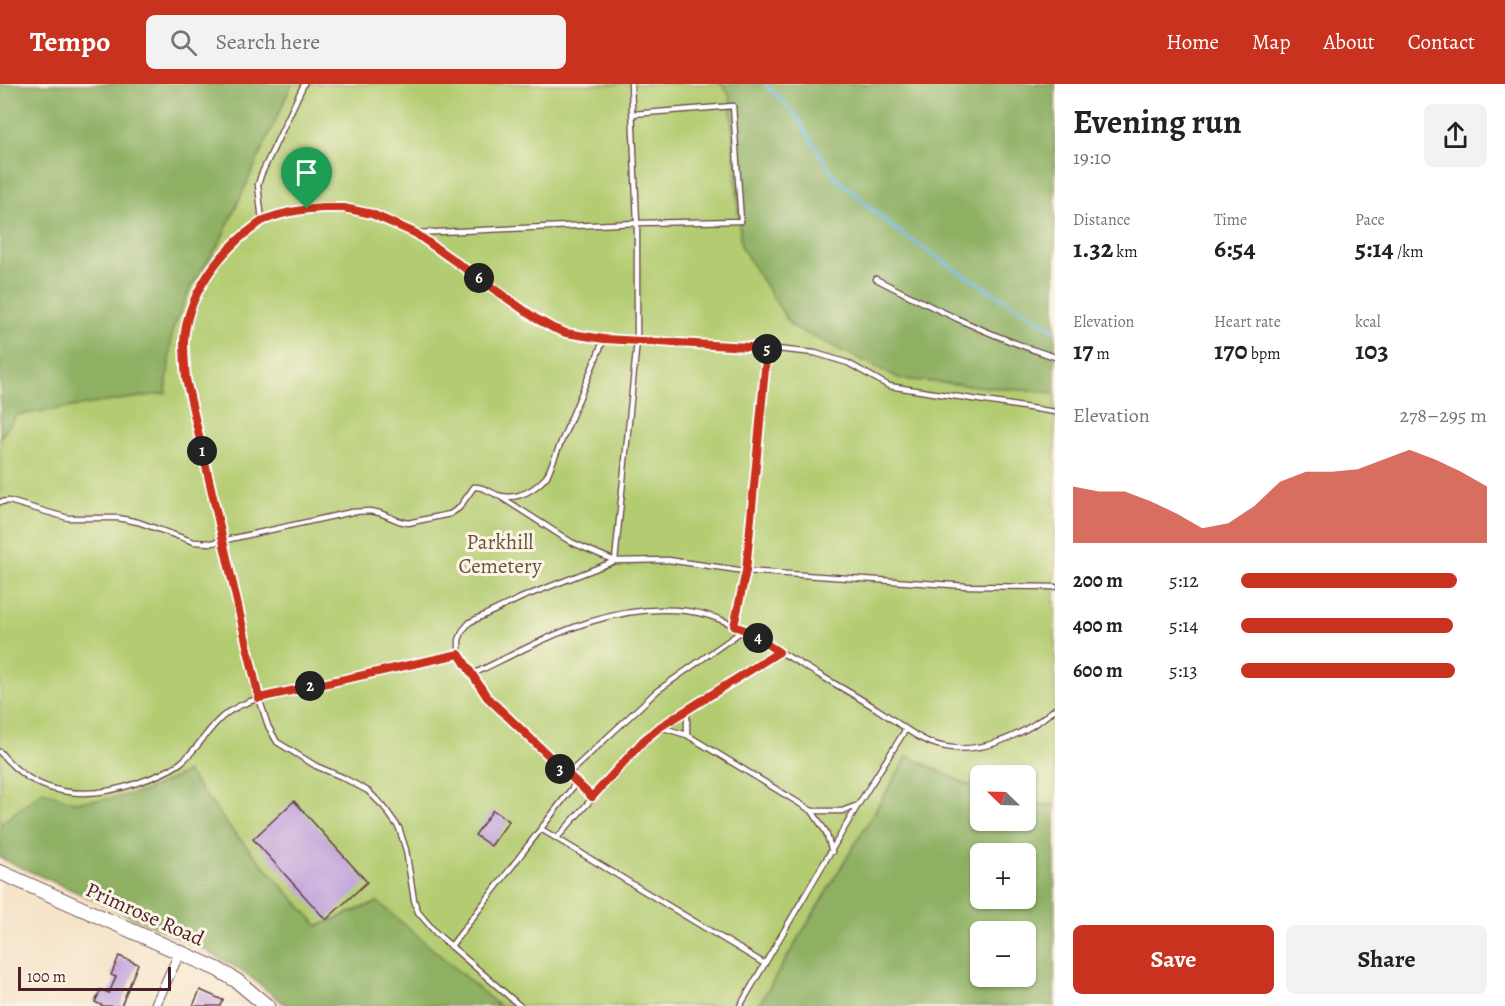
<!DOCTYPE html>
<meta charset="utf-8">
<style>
:root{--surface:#fff;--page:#f2f2f2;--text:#222;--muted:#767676;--accent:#c8321e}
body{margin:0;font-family:Alegreya,serif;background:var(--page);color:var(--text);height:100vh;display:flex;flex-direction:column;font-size:22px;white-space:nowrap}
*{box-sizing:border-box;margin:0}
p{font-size:20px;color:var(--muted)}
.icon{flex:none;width:33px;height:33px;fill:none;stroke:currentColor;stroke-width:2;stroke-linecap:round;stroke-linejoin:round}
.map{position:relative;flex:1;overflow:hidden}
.side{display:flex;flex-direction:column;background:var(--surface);width:450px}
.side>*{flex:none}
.needle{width:39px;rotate:293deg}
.tools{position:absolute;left:970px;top:681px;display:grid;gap:12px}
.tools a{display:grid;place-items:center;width:66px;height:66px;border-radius:9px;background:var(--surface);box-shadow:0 2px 4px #0004;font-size:30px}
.scale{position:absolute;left:18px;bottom:15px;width:153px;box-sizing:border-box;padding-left:6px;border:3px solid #4a1f2b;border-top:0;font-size:16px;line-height:21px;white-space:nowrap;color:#4a1f2b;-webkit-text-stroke:4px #fcf5e5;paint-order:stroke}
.pin{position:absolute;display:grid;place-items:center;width:51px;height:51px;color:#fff;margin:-62px -26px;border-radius:50% 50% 50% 0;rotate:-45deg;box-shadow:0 0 6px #0007}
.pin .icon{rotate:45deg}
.km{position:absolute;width:30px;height:30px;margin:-15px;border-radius:50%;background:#222;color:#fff;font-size:16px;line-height:30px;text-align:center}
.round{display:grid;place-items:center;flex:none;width:63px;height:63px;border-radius:9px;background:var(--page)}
.summary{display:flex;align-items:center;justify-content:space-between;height:102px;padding:0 18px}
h1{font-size:33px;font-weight:700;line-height:45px}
.stats{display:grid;grid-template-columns:repeat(3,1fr);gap:9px;height:102px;padding:6px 18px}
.stats div{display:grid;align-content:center}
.stats b{font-size:26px;font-weight:700}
.stats small{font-size:16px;font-weight:400}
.stats p{font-size:16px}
.chart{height:168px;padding:12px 18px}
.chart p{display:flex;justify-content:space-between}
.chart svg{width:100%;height:108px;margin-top:6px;fill:var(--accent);opacity:.7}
.button{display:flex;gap:12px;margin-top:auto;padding:12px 18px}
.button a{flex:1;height:69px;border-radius:9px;background:var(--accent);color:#fff;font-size:24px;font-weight:700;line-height:69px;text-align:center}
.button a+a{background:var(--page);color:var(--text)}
ul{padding:0 18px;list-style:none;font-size:20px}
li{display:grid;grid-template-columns:96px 72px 1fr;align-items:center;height:45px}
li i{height:15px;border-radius:8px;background:var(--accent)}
header{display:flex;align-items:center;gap:36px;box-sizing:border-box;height:84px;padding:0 30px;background:var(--accent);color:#fff}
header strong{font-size:28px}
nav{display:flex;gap:33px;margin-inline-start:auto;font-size:21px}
.search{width:420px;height:54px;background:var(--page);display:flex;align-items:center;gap:15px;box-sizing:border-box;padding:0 21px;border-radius:9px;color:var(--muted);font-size:22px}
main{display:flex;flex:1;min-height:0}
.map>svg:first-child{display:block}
</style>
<header>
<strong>Tempo</strong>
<div class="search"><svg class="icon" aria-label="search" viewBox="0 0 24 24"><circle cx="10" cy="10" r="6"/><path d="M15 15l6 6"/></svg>Search here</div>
<nav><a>Home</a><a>Map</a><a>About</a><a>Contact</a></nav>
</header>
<main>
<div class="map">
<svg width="1055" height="922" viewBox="0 0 1055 922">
<rect width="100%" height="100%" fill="#fcf5e5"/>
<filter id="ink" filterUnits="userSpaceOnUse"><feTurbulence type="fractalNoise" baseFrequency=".0167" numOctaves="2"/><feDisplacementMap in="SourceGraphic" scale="12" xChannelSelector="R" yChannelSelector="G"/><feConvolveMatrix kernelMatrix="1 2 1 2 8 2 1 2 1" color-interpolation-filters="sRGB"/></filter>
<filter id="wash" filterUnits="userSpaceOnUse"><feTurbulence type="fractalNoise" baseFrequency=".008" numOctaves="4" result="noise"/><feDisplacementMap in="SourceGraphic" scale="24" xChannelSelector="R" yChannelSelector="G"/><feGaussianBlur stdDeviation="1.35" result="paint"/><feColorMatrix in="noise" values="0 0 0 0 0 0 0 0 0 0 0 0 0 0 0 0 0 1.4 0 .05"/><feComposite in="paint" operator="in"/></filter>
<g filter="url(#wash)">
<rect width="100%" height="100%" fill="#f6e4ca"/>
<path fill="#b3cc71" stroke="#7e764e" stroke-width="1.5" d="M292,0H721L730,11L741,163L901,295L1055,309V721H1026V692H981V707L907,673L758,922H499L378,819L363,823L318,842L230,744L187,688L143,708L108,715L74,718L43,708L0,740V354L17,331L166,309L172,247L190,204L220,158Z"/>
<path fill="#8eb063" stroke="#6c6847" stroke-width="1.5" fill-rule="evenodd" d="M0,0H292L220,158L190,204L172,247L166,309L17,331L0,354Z
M721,0H1055V309L901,295L791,242L741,163L730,12Z
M908,672L981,707V736H1026V721H1055L1054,922H758ZM981,770H1026V814H981ZM981,848H1026V892H981Z
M187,688L230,744L318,842L378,818L499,922H287L244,888L200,863L0,774V740L43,707L74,718L108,715L143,708Z"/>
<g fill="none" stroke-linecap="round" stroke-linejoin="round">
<path stroke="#6db8e6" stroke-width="3" d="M765,0L792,26L834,92L895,145L961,189L1055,246"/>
</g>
<g id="blocks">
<path fill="#bfa1db" d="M294,717L367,798L326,836L253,755Z
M493,726L509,737L491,762L475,751Z
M119,872L138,880L121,922H103L95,918L101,906L109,909L116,893L111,891Z
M200,906L223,916L220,922H193Z"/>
</g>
</g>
<g filter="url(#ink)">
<use href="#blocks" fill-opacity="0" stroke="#643d43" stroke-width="1.5"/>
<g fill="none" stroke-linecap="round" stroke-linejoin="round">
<defs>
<path id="lane" d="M262,137L258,101L261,91L304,0
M415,149L535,234L553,244L566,249L604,255L767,264L815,269L848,279L889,302L1055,328
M876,195C935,225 992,253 1055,273
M501,413L571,458L615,477L637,257V139L631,0
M0,418L9,417L68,434H118L138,438L194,458L212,459L352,428L369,427L380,429L399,437L408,439L417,437L450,430L459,424L474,403C485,402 491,410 501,412C519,416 536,405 547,392L604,255
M734,542L745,487L767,264
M779,568L687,626V651L812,727L826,748L832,768
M459,570L487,613L592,713
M473,590C543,556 607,518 687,527C728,532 759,556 794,576C822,593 852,609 880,627C896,637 911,651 929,658C973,676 1021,653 1055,625
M660,643L687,651
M0,668C36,713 86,717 137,699C152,694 166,689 179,680C197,667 206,647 222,633C233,623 246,619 259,614L459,570V556L463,546L470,538L523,513L615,477L668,476L745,487L967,502L1055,503
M567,691L657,607L745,545
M812,727H842L858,721
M541,745L765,880
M557,754L644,656L686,626
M451,862L576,699
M520,922L436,849L418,828L414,816L406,766L399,744L384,723L368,707L342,693L316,682L277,658L268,642L259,614L186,295L184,257L189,235L200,205L218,176L240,154L262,137L284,129L323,124L358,126L372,130L415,149L637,139L741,137L733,22L633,30
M740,922L858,721L906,645"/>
<path id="street" d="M155,922L180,868"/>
<path id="secondary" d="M0,788L217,885L237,897L267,922"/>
</defs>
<use href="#lane" stroke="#643d43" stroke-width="7"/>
<use href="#street" stroke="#643d43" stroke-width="11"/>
<use href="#secondary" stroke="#643d43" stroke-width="16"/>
<use href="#lane" stroke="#fff" stroke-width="4.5"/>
<use href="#street" stroke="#fff" stroke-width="9"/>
<use href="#secondary" stroke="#fff" stroke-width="14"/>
</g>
</g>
<g fill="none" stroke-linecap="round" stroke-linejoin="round" filter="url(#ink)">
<defs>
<path id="route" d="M323,124H344L372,130L415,149L535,234L553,244L566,249L604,255L767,264L746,487L734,542L745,546L779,568L660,643L644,656L592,713L487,613L459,570L259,614L186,295C185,283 184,271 184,258C186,216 214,175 246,149C252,145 258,139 264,136C283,128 303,125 323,124Z"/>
</defs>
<use href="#route" stroke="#fff" stroke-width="12"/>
<use href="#route" stroke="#c8321e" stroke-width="8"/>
</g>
<g text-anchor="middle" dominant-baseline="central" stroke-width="6" stroke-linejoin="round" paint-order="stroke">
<g font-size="21" fill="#6a5340" stroke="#fcf5e5">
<text x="500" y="458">Parkhill<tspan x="500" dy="24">Cemetery</tspan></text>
</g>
<g font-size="21" fill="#4a1f2b" stroke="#fcf5e5">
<text transform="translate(145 830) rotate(24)">Primrose Road</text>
</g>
</g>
</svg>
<div class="tools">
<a><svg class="needle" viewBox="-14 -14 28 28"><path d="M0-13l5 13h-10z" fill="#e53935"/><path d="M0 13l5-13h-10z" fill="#767676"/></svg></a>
<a>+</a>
<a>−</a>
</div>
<div class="scale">100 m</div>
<div class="pin" style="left:307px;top:125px;background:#1e9e55"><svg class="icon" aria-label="arrive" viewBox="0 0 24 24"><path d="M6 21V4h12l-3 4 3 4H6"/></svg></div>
<b class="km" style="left:202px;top:367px">1</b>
<b class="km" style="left:310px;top:602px">2</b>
<b class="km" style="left:560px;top:685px">3</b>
<b class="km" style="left:758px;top:554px">4</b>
<b class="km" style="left:767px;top:265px">5</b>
<b class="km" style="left:479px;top:194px">6</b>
</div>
<section class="side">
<div class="summary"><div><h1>Evening run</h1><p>19:10</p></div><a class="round"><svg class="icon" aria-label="share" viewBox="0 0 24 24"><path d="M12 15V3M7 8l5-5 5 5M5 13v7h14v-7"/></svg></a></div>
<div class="stats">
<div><p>Distance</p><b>1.32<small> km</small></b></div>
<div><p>Time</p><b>6:54</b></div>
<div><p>Pace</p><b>5:14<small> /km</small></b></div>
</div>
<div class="stats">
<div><p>Elevation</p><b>17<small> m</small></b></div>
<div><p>Heart rate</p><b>170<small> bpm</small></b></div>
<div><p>kcal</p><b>103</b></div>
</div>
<div class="chart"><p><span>Elevation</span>278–295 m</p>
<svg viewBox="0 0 160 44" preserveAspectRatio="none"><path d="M0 44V21L10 23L20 23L30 27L40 32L50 38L60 36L70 29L80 19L90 15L100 15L110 14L120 10L130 6L140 10L150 15L160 21V44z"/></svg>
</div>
<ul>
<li><b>200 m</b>5:12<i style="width:88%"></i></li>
<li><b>400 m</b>5:14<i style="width:86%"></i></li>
<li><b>600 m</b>5:13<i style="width:87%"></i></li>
</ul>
<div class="button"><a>Save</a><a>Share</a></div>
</section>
</main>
